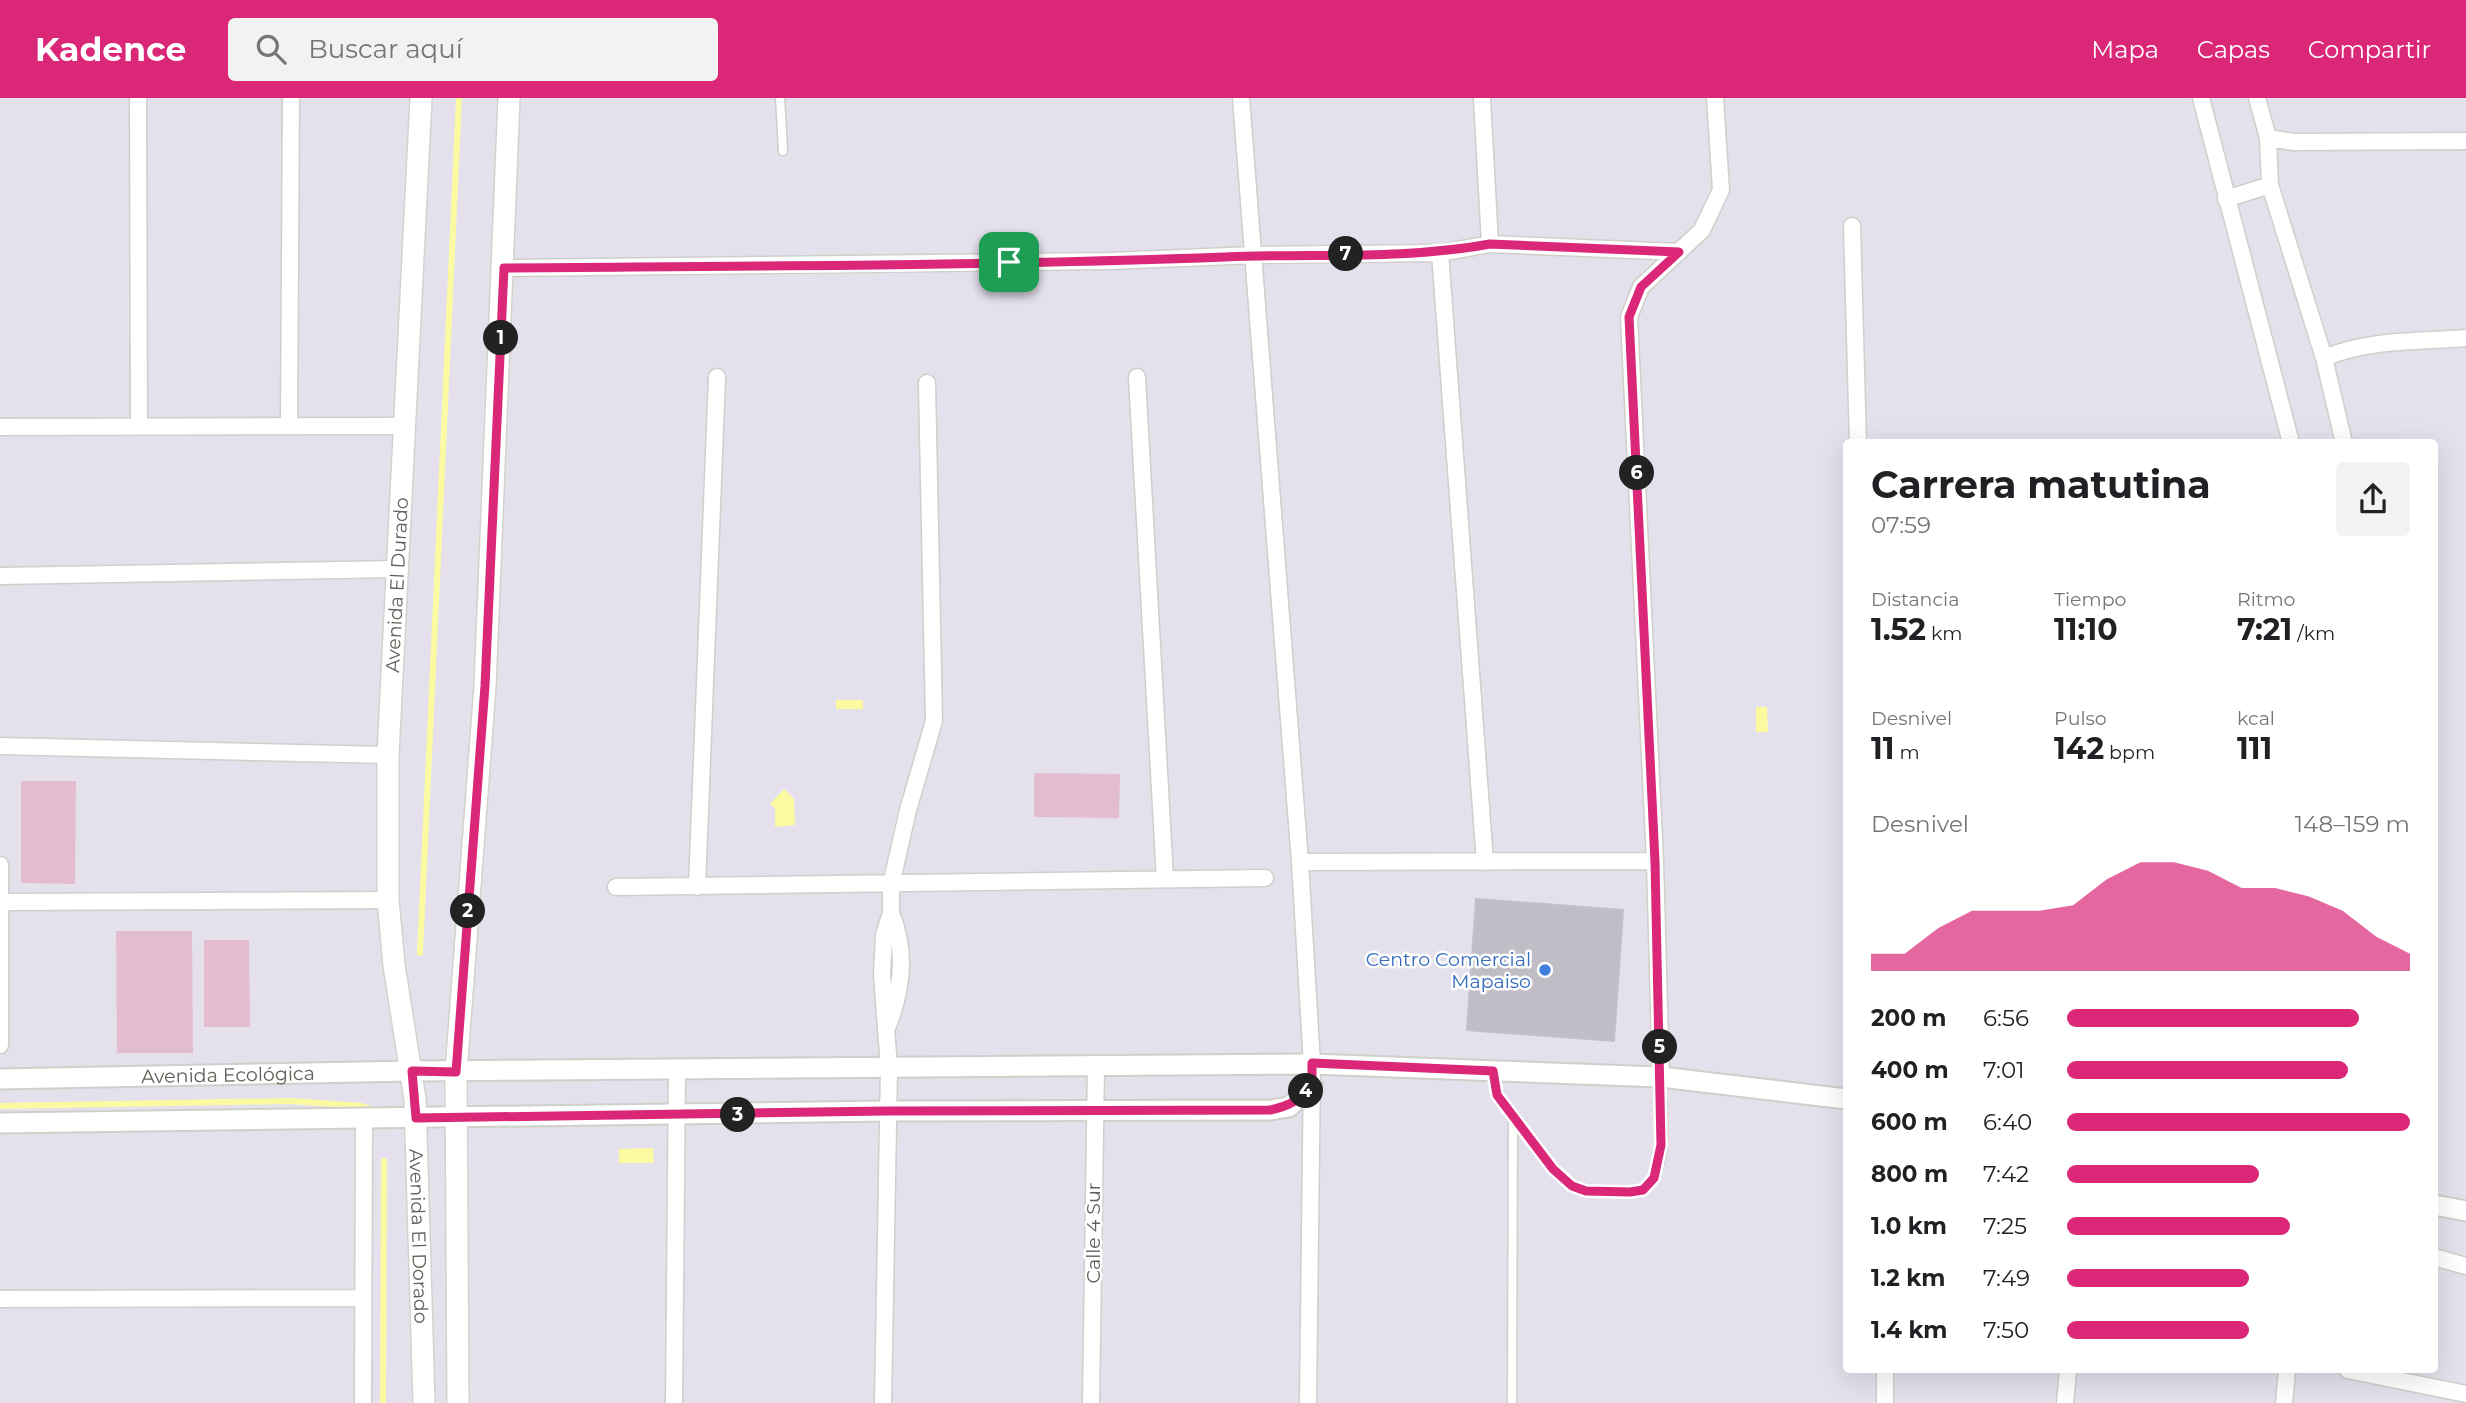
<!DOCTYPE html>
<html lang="es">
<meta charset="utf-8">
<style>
:root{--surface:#fff;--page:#f2f2f2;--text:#202124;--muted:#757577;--accent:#db2777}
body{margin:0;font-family:Montserrat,sans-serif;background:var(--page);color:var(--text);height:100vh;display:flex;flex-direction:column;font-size:26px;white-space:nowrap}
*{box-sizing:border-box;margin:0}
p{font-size:23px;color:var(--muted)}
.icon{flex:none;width:38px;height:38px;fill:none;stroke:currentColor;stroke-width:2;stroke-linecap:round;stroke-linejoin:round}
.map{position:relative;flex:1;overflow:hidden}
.side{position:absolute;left:1843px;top:341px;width:595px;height:934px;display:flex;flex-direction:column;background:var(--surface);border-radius:7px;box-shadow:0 7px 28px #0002}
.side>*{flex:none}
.pin{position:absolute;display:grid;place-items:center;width:60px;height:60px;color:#fff;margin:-30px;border-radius:14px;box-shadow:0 4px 10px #0006}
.km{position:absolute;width:35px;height:35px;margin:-18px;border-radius:50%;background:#222;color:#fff;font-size:19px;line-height:35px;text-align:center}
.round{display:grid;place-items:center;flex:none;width:74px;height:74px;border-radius:7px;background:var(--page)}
.head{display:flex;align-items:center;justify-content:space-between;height:119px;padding:0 28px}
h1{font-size:38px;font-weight:700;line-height:52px}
.figures{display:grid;grid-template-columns:repeat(3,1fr);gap:10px;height:119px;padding:7px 28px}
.figures div{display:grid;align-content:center}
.figures b{font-size:30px;font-weight:700}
.figures small{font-size:19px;font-weight:400}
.figures p{font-size:19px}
.chart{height:196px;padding:14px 28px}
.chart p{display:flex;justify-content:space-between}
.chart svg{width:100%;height:126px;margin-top:7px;fill:var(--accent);opacity:.7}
ul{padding:0 28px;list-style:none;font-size:23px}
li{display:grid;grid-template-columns:112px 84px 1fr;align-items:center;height:52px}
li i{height:18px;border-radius:9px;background:var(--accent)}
header{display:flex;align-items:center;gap:42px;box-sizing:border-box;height:98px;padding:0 35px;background:var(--accent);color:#fff}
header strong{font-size:33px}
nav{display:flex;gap:38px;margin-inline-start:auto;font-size:24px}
.search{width:490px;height:63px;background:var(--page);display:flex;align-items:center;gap:18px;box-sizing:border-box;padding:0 24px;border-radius:7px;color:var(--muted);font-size:26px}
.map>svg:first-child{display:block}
</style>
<header>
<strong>Kadence</strong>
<div class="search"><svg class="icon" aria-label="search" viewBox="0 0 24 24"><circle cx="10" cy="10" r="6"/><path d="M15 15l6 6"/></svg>Buscar aquí</div>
<nav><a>Mapa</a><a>Capas</a><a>Compartir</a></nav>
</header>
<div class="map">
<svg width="2466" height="1305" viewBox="0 0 2466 1305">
<rect width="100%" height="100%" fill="#e4e0ec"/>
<path fill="#e3bdce" d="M1034,675L1120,676L1119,720L1034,719Z
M21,683H76L75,786L21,785Z
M116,833H192L193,955H117Z
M204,842H249L250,929H204Z"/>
<path fill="#fcfaa0" d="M836,602H863V611H836Z
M1756,609H1767L1768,634H1756Z
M784,691L794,701L795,727L775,729V710L770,706Z
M653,1050L654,1065H619V1051Z"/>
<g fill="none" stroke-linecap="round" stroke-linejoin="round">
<path stroke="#fcfaa0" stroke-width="6" d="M420,855L459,0
M0,1008L291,1003L362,1008L376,1013
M383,1305L384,1063"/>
</g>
<path fill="#c0bdc6" stroke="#c3bfd0" stroke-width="2" d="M1476,801L1623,812L1614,943L1467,932Z"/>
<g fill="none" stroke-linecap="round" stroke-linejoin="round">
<defs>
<path id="service" d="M780,0L783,53
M1493,973L1497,997L1513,1016L1512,1305
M1513,1016C1531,1041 1553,1086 1585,1093C1597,1095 1610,1094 1622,1094C1635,1095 1648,1092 1654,1080C1669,1052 1661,1009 1661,979"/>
<path id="minor" d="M138,0L139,327
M1241,0L1300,764L1312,966L1308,1305
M1482,0L1490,146
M2201,0L2291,345
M2257,0L2268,40L2270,87L2324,260L2344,345
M2268,40L2294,44L2466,43
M2226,101L2270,87
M1852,128L1858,345
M1440,155L1485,764
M504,170L1110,163L1254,157L1440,155L1490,146L1679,154
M2324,260C2368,241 2419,244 2466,240
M1137,279L1165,781
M289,327L291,0
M0,329L405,328
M0,478L397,471
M0,648L388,657
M1300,764L1655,763
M0,767V947
M616,789L1265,780
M697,789L717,279
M1,804L388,802
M887,930C902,893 907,853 891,815
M1661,979L1655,763L1629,219L1641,189L1702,132L1721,92L1715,0
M2434,1159L2466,1168
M0,1201L362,1200
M2348,1272L2466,1296
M363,1305L364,1020
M674,1305L677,973
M883,1305L889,969L882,877L884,837L891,815V787L908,712L934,623L927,285
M1091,1305L1096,966
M1885,1305V1272
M2065,1305L2068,1272
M2284,1305L2287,1272"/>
<g id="tertiary">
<path id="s1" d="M0,981L412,973L1312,966L1661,979L1846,1001"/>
<path d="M0,1025L887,1013L1271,1012L1289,1009L1312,987"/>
<path d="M2434,1107L2466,1113"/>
</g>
<g id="secondary">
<path id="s2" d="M421,0L388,657V802L394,867L415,1001L424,1305"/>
<path d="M458,1305L456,974L485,588L509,0"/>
</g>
</defs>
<use href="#service" stroke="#ced0c9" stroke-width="11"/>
<use href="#minor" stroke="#ced0c9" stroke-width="19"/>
<use href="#tertiary" stroke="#ced0c9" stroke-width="23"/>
<use href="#secondary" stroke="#d2d4cb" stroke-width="24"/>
<use href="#service" stroke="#fff" stroke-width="8"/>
<use href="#minor" stroke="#fff" stroke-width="16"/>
<use href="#tertiary" stroke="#fff" stroke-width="19"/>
<use href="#secondary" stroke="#fff" stroke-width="21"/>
</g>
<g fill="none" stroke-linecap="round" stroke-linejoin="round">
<defs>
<path id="route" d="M1490,146L1679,154L1641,189L1629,219L1655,764L1661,1047L1654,1080L1643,1092L1630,1094L1586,1093L1572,1088L1553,1071L1497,997L1493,973L1312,965V987C1299,1002 1290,1008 1270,1012L887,1013L416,1020L412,973L456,974L485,588L504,170C745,168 985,168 1225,159C1313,155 1403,162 1490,146Z"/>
</defs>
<use href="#route" stroke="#fff" stroke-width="14"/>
<use href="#route" stroke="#db2777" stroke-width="9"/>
</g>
<circle fill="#3f7fe0" stroke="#fff" stroke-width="2.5" cx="1545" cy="872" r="7"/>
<g text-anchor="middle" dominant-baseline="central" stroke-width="5" stroke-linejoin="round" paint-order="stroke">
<g font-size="19" fill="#606159" stroke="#fff">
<text transform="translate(397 487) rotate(-87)">Avenida El Durado</text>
<text stroke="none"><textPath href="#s1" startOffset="228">Avenida Ecológica</textPath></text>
<text transform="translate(1093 1135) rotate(-90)">Calle 4 Sur</text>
<text stroke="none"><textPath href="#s2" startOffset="1141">Avenida El Dorado</textPath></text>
</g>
<g font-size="19" fill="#366cbe" stroke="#fff" text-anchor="end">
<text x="1531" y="861">Centro Comercial<tspan x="1531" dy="22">Mapaiso</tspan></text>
</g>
</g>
</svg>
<div class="pin" style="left:1009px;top:164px;background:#1e9e55"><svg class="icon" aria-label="arrive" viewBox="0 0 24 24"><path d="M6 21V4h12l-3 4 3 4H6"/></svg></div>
<b class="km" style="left:501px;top:240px">1</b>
<b class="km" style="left:468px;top:813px">2</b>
<b class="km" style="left:738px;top:1017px">3</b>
<b class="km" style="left:1306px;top:993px">4</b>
<b class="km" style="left:1660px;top:949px">5</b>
<b class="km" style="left:1637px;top:375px">6</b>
<b class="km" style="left:1346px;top:156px">7</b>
<section class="side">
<div class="head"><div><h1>Carrera matutina</h1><p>07:59</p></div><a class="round"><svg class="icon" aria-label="share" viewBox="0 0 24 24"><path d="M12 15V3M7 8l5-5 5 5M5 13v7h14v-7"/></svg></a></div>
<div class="figures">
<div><p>Distancia</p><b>1.52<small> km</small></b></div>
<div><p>Tiempo</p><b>11:10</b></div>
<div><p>Ritmo</p><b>7:21<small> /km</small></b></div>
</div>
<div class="figures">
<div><p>Desnivel</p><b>11<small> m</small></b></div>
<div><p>Pulso</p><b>142<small> bpm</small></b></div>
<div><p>kcal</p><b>111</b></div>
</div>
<div class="chart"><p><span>Desnivel</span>148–159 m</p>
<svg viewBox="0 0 160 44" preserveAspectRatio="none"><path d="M0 44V38L10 38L20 29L30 23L40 23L50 23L60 21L70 12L80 6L90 6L100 9L110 15L120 15L130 18L140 23L150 32L160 38V44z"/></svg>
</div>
<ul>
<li><b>200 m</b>6:56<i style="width:85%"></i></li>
<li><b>400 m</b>7:01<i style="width:82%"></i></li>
<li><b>600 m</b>6:40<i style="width:100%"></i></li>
<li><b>800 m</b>7:42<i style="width:56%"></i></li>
<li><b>1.0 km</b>7:25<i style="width:65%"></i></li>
<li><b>1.2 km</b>7:49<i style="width:53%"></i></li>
<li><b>1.4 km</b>7:50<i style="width:53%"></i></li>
</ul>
</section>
</div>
